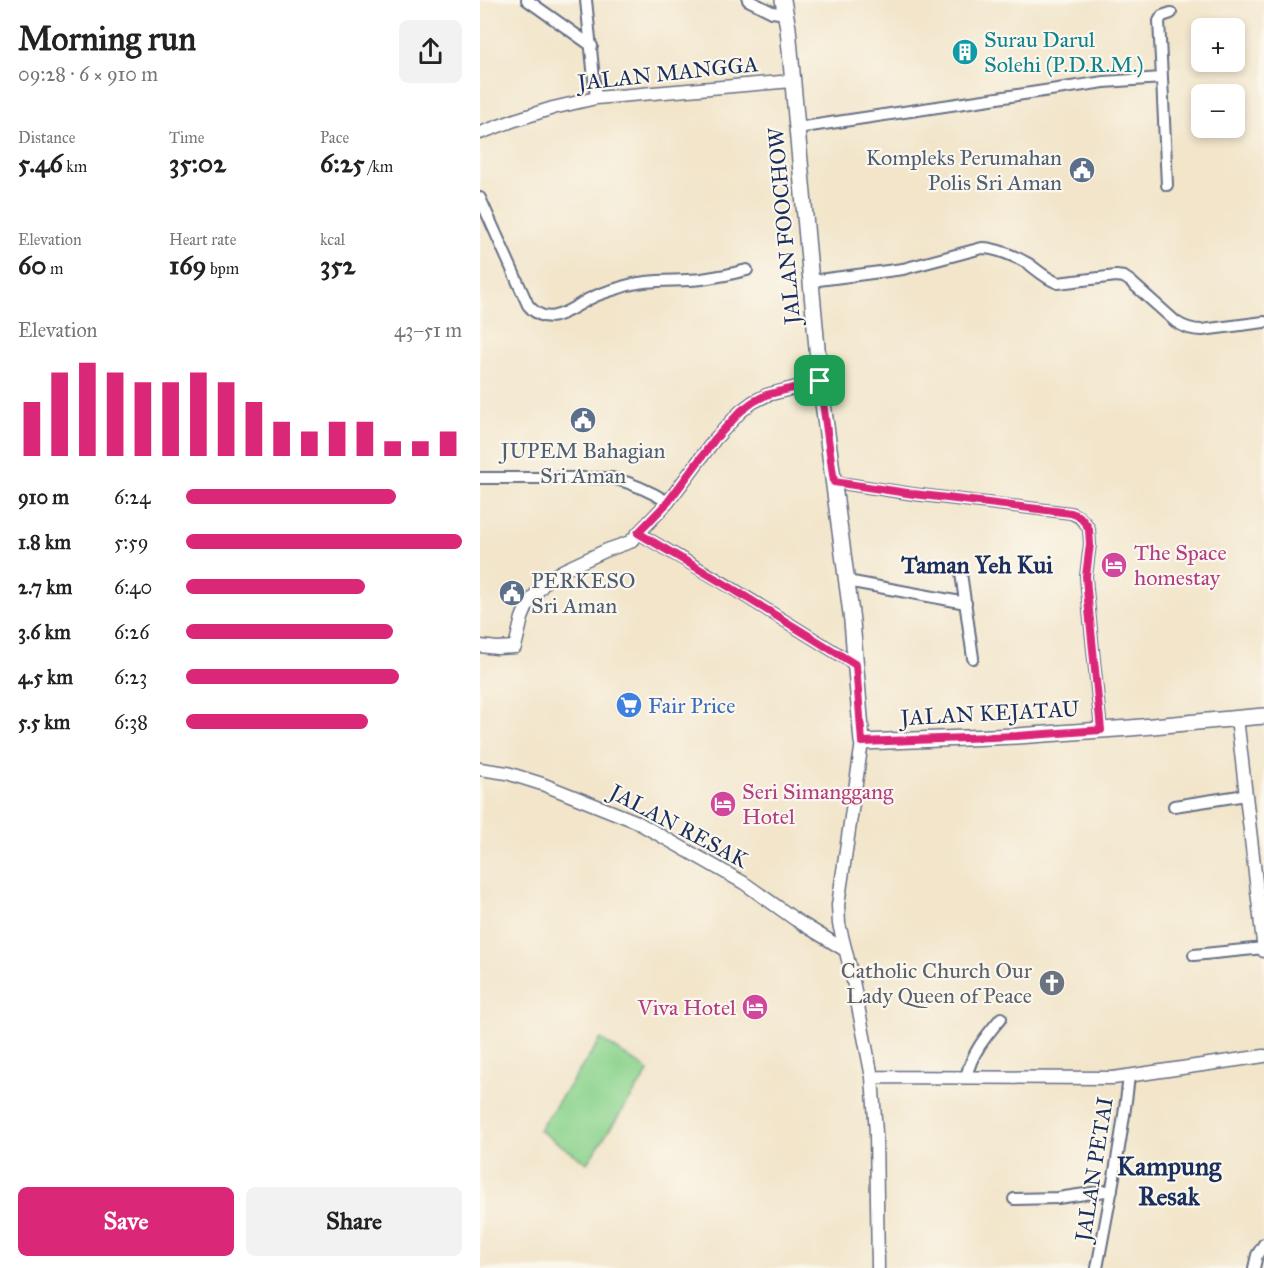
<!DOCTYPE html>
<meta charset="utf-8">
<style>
:root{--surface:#fff;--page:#f2f2f2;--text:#222;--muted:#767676;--accent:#db2777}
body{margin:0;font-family:"IM FELL Great Primer",serif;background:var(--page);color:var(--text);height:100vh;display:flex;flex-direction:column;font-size:22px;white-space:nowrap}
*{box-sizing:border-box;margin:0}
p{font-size:20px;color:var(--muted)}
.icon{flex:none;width:33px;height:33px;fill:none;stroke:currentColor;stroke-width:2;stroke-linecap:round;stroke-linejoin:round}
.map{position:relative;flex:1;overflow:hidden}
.details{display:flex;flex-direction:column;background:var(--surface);width:480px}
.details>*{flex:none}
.buttons{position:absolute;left:711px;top:18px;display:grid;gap:12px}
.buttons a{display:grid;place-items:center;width:54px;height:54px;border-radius:9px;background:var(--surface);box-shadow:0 3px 9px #0003;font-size:30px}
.pin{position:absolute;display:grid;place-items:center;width:51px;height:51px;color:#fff;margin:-26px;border-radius:12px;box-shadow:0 3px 9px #0006}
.round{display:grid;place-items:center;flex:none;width:63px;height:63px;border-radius:9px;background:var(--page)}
.headline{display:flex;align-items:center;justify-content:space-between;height:102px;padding:0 18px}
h1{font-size:33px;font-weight:700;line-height:45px}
.stats{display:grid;grid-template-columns:repeat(3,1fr);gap:9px;height:102px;padding:6px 18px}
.stats div{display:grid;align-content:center}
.stats b{font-size:26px;font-weight:700}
.stats small{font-size:16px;font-weight:400}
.stats p{font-size:16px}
.chart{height:168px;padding:12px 18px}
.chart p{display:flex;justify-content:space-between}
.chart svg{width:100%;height:108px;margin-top:6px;stroke:var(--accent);stroke-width:6}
.action{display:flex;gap:12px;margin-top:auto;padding:12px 18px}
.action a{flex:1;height:69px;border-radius:9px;background:var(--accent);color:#fff;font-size:24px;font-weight:700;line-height:69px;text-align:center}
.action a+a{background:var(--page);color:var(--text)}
ul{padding:0 18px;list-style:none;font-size:20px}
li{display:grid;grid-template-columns:96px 72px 1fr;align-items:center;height:45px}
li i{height:15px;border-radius:8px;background:var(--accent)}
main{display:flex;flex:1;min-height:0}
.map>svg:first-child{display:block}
</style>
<main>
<section class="details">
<div class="headline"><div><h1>Morning run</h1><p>09:28 · 6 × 910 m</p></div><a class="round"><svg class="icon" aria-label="share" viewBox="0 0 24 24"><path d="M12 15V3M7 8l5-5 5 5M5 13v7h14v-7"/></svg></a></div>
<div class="stats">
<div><p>Distance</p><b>5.46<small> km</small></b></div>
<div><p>Time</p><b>35:02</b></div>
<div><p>Pace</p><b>6:25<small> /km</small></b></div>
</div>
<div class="stats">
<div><p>Elevation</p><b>60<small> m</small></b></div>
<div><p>Heart rate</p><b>169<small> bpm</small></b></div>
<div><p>kcal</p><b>352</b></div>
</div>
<div class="chart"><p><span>Elevation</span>43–51 m</p>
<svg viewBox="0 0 160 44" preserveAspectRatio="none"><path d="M5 44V22M15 44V10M25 44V6M35 44V10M45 44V14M55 44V14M65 44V10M75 44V14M85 44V22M95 44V30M105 44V34M115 44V30M125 44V30M135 44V38M145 44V38M155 44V34"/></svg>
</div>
<ul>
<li><b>910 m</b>6:24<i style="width:76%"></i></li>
<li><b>1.8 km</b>5:59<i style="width:100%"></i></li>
<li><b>2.7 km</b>6:40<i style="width:65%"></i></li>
<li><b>3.6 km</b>6:26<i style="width:75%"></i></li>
<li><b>4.5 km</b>6:23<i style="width:77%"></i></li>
<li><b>5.5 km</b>6:38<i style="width:66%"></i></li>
</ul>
<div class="action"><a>Save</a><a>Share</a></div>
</section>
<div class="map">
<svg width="784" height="1268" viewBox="0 0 784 1268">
<rect width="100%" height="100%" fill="#fbf7ec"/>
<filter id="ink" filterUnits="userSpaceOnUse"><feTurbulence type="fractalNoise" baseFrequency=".0167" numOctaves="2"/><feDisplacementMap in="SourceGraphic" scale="12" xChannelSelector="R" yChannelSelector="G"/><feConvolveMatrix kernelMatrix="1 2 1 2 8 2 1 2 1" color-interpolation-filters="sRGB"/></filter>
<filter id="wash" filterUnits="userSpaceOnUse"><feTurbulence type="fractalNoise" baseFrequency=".008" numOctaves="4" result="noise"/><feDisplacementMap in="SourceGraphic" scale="24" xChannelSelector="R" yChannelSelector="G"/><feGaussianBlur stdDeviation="1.35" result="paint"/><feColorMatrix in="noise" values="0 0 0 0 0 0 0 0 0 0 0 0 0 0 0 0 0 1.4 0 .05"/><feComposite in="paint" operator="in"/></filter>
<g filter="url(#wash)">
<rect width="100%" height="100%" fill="#f2e5ca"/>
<path fill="#8dd48e" stroke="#548276" stroke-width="1.5" d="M121,1039L169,1071L107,1163L59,1130Z"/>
</g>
<g filter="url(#ink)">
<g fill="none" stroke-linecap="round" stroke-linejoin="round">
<defs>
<path id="minor" d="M47,0L112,46
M106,0L116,98
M268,0L292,12L306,14
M682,78L679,21L682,16L691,13
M317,128L624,82L682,78L687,185
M0,198L48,305C68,329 87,311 109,299C118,294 129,291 139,288C166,278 194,282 222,279C237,277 252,274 267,270
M331,281L423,269L502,248C516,248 537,257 549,264C558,271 567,279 578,283L636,276L644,277L650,281L696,322C705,328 712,330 722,330L784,322
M0,478H132C152,483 170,491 188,502
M354,482L433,494L591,513L599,517L606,524L609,529L610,544L606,576L607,590L621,730
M158,533L242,582L376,665
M481,573L493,658
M367,581L486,603
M694,806L766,795
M714,955L784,948
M486,1077C492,1053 505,1037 521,1018
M534,1199L578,1198L632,1190
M617,1268C629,1204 642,1140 649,1076
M774,1268L777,1255L784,1244"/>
<path id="tertiary" d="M0,133L35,120L73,108L116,98L312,81
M0,646L17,648L35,647L42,618L47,606L57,592L68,579L84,570L127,550L150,542L188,502L235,439L261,411L273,402L287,395L340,381
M757,718L784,951
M382,742L358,905L359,924L372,976L392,1077L396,1133L398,1268
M0,769L27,773L62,784L155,821L264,883L316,920L365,950
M392,1077L633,1078L784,1056"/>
<path id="secondary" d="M303,0L308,28L317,128L340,381L372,621L382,742L537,736L650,728L784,716"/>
</defs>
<use href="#minor" stroke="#666f84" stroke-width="14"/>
<use href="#tertiary" stroke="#666f84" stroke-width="15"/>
<use href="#secondary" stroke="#666f84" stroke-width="18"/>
<use href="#minor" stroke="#fff" stroke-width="10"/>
<use href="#tertiary" stroke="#fff" stroke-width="12"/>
<use href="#secondary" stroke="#fff" stroke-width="15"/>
</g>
</g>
<g fill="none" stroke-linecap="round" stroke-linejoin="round" filter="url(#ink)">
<defs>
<path id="route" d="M340,381L354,482L434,494L591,513L599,516L606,524L609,529L610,544L606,576L607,590L621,730L537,736L382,742L376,665L253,589L158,533L188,502L235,439L261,411L273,402L286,395Z"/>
</defs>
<use href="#route" stroke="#fff" stroke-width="12"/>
<use href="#route" stroke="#db2777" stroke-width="8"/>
</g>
<defs>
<symbol id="building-disc" viewBox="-11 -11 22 22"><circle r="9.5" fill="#0f9aa8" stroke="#fbf7ec"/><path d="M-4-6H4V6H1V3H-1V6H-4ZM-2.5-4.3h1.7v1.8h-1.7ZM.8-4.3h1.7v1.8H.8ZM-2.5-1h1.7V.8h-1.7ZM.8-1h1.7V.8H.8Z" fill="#fff"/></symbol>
<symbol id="civic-disc" viewBox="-11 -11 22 22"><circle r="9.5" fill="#5c6f8a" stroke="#fbf7ec"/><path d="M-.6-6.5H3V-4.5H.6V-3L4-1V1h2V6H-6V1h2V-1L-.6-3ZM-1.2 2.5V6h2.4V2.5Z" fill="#fff"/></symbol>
<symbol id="hotel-disc" viewBox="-11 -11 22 22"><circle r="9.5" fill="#d1479c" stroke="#fbf7ec"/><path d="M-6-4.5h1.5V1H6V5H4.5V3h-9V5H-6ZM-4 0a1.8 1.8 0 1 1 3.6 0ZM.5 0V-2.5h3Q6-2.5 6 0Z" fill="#fff"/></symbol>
<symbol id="supermarket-disc" viewBox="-11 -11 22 22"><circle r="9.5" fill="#3f7fe0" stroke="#fbf7ec"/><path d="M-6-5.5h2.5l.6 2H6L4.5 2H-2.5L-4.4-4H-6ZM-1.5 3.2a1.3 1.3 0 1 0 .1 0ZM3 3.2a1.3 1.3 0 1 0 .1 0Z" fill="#fff"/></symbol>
<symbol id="church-disc" viewBox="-11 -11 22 22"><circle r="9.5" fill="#6b7280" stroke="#fbf7ec"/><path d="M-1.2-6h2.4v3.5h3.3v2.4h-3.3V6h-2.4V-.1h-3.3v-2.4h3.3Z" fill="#fff"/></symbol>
</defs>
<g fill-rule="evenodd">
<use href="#building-disc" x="470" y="37" width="30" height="30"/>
<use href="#civic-disc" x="587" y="155" width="30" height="30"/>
<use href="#civic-disc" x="88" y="405" width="30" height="30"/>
<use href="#hotel-disc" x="619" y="550" width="30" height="30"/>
<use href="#civic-disc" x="17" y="578" width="30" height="30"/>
<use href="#supermarket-disc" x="134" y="690" width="30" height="30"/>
<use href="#hotel-disc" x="228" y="789" width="30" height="30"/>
<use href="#church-disc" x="557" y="968" width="30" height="30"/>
<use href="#hotel-disc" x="260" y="992" width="30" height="30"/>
</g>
<g text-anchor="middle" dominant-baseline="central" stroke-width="4.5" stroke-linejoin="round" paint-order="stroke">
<g font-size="22" fill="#0d838f" stroke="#fbf7ec" text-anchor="start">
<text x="504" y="39">Surau Darul<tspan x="504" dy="25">Solehi (P.D.R.M.)</tspan></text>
</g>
<g font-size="22" fill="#1b2f5e" stroke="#fbf7ec">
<text transform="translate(188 73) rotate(-6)">JALAN MANGGA</text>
<text transform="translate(304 226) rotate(-95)">JALAN FOOCHOW</text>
<text transform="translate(510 713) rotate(-3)">JALAN KEJATAU</text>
<text transform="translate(199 826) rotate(28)">JALAN RESAK</text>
<text transform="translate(614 1169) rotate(-81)">JALAN PETAI</text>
</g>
<g font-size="22" fill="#4e5e75" stroke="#fbf7ec" text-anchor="end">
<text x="582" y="157">Kompleks Perumahan<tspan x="582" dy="25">Polis Sri Aman</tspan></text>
<text x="103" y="450" text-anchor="middle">JUPEM Bahagian<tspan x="103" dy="25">Sri Aman</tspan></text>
<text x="51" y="580" text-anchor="start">PERKESO<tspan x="51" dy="25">Sri Aman</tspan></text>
</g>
<g font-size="22" fill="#b23c85" stroke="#fbf7ec" text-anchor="start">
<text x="654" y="552">The Space<tspan x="654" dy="25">homestay</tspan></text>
<text x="262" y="791">Seri Simanggang<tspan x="262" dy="25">Hotel</tspan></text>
<text x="256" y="1007" text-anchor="end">Viva Hotel</text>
</g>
<g font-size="22" fill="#366cbe" stroke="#fbf7ec" text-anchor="start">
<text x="168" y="705">Fair Price</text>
</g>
<g font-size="22" fill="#5b616d" stroke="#fbf7ec" text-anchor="end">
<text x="552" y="970">Catholic Church Our<tspan x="552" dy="25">Lady Queen of Peace</tspan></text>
</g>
<g font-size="24" font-weight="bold" fill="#1b2f5e" stroke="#fbf7ec">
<text x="497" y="565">Taman Yeh Kui</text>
</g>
<g font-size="26" font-weight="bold" fill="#1b2f5e" stroke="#fbf7ec">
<text x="689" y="1166">Kampung<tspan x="689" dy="30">Resak</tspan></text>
</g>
</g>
</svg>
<div class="buttons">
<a>+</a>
<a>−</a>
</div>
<div class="pin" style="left:340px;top:381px;background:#1e9e55"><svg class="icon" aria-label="arrive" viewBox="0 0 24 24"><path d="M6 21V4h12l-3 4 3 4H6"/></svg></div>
</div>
</main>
